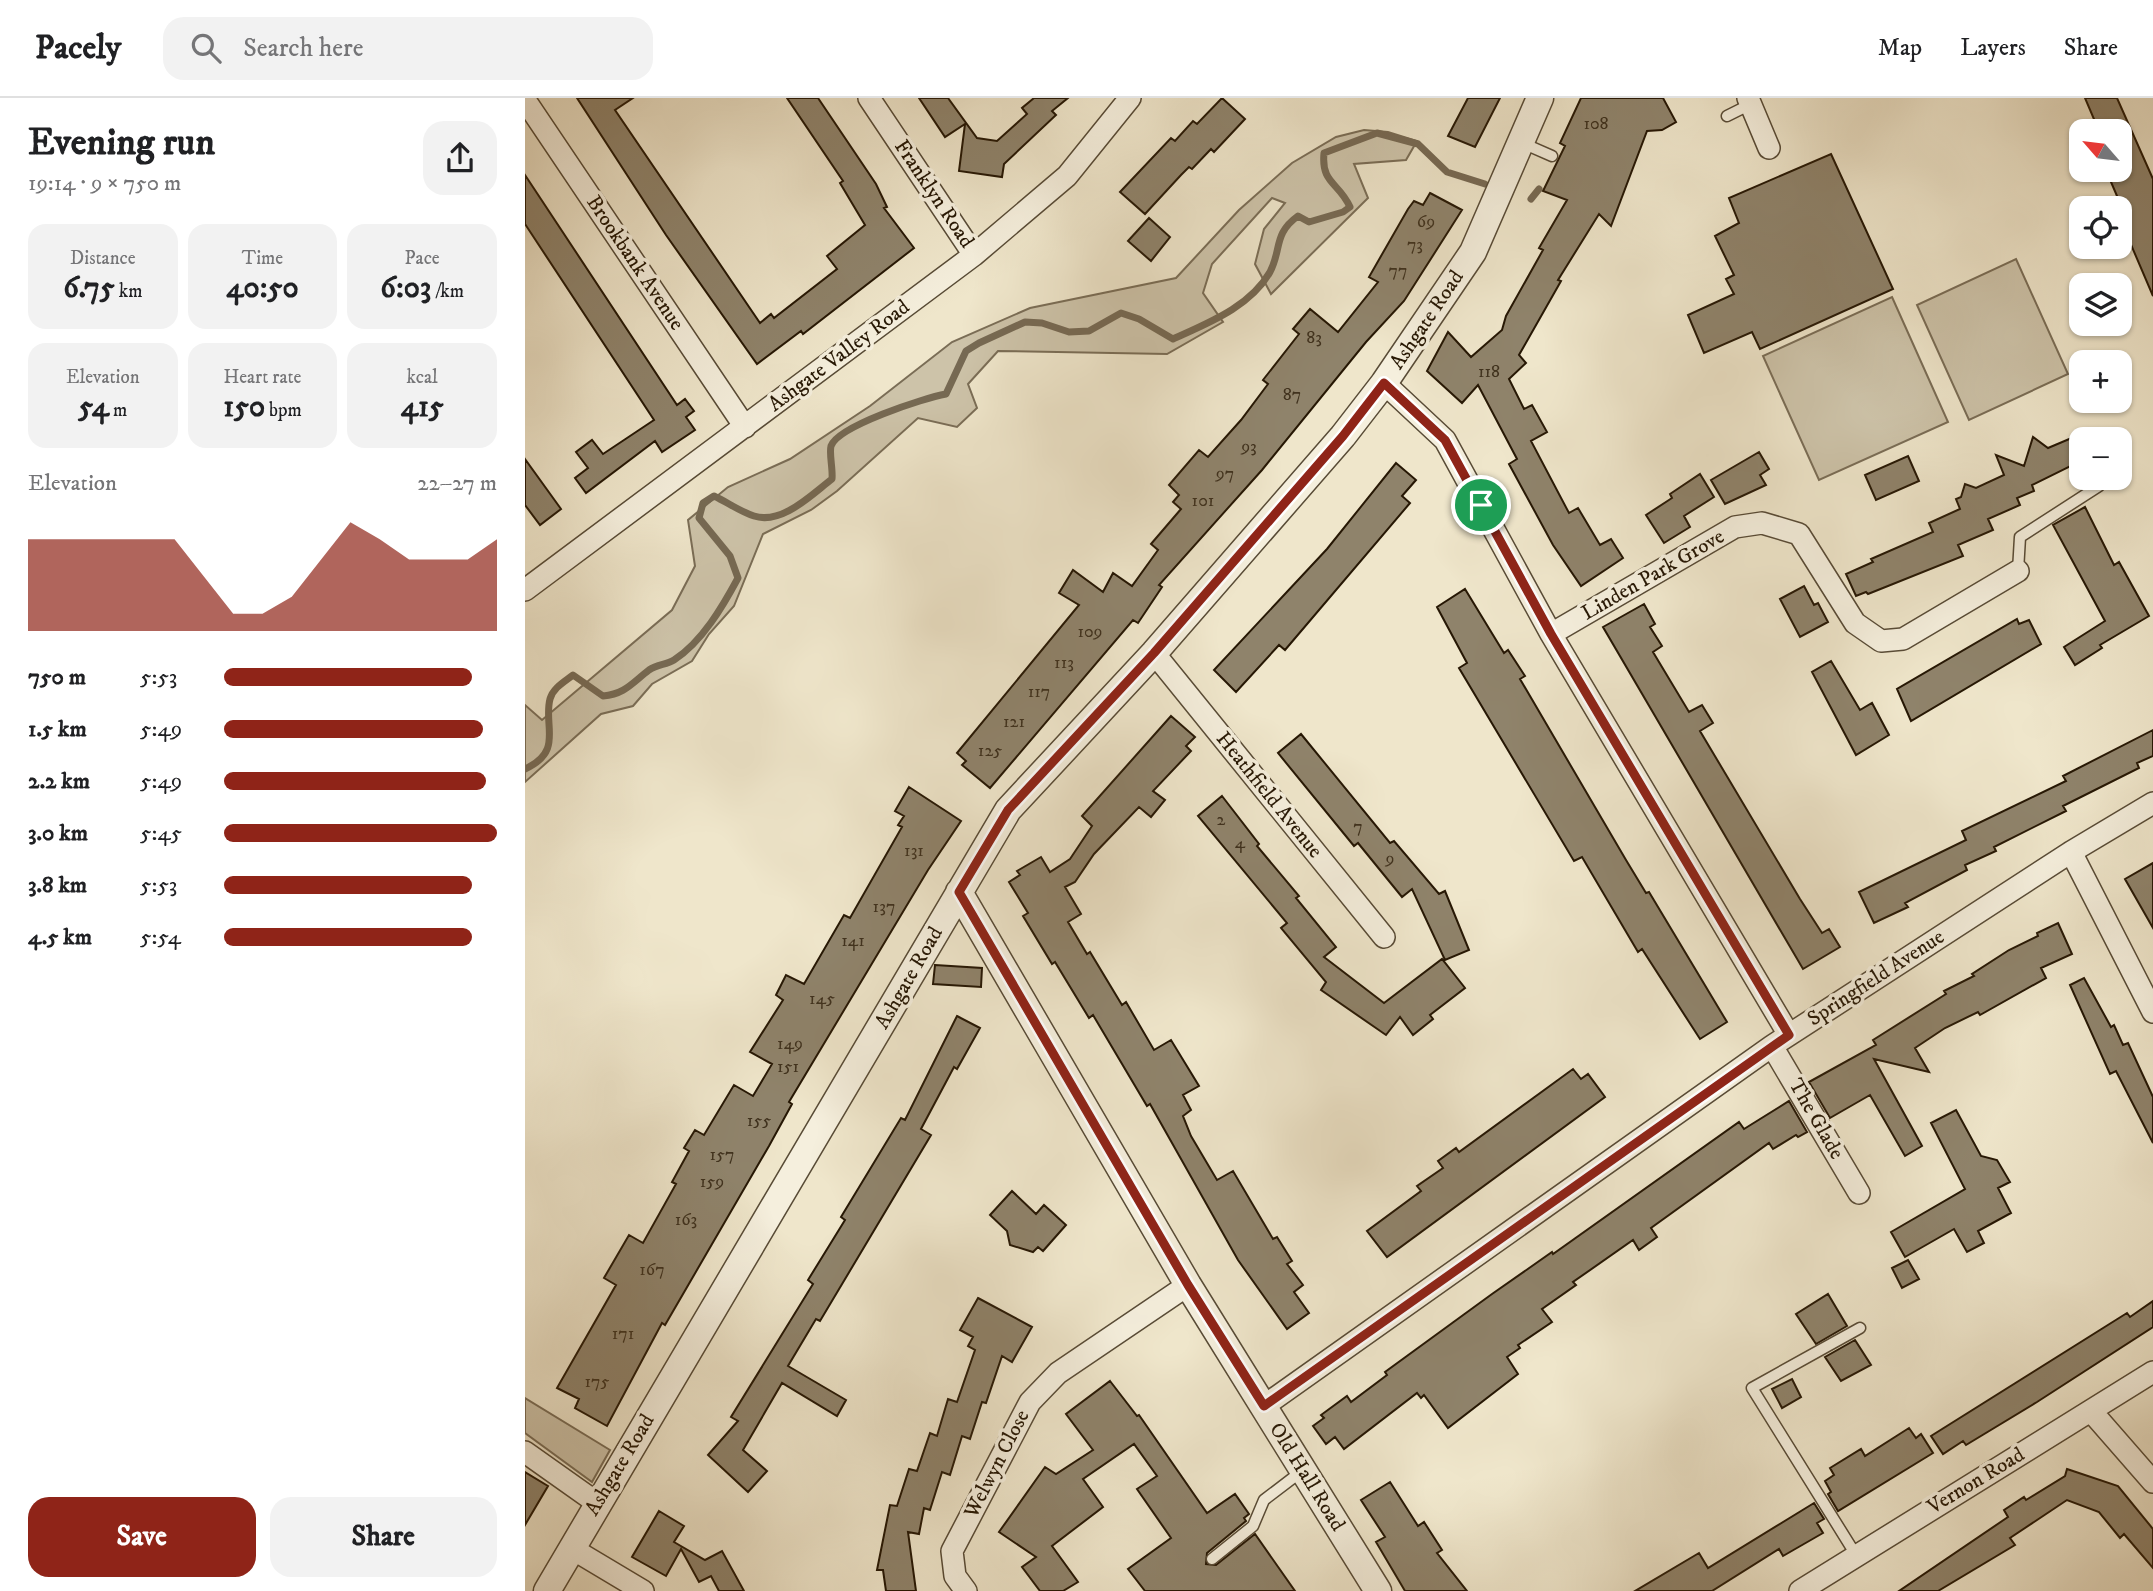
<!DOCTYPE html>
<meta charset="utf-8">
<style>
:root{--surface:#fff;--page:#f2f2f2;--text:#202124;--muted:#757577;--line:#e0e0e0;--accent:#8f2418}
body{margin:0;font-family:"IM FELL DW Pica",serif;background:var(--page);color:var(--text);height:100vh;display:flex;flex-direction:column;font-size:26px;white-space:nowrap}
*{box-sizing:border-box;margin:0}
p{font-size:23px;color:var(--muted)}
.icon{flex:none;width:38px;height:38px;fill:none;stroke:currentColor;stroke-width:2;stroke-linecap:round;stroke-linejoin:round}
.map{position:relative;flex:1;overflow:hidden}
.side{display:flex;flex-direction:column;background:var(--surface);width:525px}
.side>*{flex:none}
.needle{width:46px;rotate:298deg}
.controls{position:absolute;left:1544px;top:21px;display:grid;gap:14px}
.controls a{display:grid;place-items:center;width:63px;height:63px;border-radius:14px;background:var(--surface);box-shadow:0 2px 5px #0004;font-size:35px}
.pin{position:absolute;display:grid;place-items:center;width:60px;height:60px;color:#fff;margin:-30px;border:4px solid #fff;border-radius:50%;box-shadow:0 2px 7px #0007}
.round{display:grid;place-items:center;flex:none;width:74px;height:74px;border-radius:21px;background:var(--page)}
.headline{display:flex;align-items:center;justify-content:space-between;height:119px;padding:0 28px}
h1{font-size:38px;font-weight:800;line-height:52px}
.stats{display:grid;grid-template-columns:repeat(3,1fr);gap:10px;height:119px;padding:7px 28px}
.stats div{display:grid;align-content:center;border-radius:18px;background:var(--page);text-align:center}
.stats b{font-size:30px;font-weight:800}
.stats small{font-size:19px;font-weight:400}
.stats p{font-size:19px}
.chart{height:196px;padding:14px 28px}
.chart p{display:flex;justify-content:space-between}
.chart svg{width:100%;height:126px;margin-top:7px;fill:var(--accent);opacity:.7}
.primary-button{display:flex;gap:14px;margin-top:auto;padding:14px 28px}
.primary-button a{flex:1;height:80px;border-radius:21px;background:var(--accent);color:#fff;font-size:28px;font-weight:800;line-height:80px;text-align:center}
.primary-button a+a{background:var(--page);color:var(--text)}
ul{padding:0 28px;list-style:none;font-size:23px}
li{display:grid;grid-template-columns:112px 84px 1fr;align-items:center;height:52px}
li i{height:18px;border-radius:9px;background:var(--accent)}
header{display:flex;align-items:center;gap:42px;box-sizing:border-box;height:98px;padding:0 35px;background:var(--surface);border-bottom:2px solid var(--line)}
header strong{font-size:33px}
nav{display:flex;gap:38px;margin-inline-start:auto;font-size:24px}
.search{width:490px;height:63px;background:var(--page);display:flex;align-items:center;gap:18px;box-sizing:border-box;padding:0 24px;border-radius:21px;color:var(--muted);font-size:26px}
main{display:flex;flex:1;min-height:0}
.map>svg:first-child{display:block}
</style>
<header>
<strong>Pacely</strong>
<div class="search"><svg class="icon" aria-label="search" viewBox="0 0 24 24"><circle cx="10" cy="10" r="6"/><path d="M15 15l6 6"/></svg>Search here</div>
<nav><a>Map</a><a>Layers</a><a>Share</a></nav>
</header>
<main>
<section class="side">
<div class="headline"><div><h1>Evening run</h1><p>19:14 · 9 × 750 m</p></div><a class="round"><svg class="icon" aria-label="share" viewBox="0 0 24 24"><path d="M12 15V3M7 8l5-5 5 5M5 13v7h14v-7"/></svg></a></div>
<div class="stats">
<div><p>Distance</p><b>6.75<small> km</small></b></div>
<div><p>Time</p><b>40:50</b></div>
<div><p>Pace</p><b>6:03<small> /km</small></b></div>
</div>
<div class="stats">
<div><p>Elevation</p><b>54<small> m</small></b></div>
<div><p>Heart rate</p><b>150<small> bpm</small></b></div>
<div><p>kcal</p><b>415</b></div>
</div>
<div class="chart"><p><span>Elevation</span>22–27 m</p>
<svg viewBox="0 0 160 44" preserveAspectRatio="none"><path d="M0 44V12L10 12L20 12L30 12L40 12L50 12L60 25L70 38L80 38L90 32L100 19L110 6L120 12L130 19L140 19L150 19L160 12V44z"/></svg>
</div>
<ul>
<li><b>750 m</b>5:53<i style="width:91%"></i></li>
<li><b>1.5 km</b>5:49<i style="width:95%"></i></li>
<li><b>2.2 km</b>5:49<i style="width:96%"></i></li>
<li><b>3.0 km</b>5:45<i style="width:100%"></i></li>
<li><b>3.8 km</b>5:53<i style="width:91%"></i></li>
<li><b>4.5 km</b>5:54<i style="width:91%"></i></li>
</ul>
<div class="primary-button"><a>Save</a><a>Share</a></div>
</section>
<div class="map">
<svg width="1628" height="1493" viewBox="0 0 1628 1493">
<rect width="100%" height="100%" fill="#efe6cb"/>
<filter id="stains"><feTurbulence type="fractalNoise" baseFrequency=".00286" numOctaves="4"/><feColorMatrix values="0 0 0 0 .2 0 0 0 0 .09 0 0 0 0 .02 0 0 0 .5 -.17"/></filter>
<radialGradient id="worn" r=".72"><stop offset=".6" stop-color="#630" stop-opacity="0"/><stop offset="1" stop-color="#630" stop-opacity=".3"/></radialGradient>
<path fill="#cdc3a9" stroke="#7a6d56" stroke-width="2" d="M839,32L863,34L892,43L881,62L829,66L843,100L746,196L730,166L739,131L760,105L747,100L687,166L678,195L698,224L642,256L473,253L443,286L452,310L432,329L393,320L312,393L286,412L238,436L209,508L184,536L167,563L127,586L108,608L76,616L0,684V607L17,622L147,512L170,468L163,422L203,389L265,361L345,308L427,244L505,210L651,180L714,112L767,65L811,39Z
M1491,161L1543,276L1444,322L1392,207Z
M1367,199L1423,324L1294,382L1238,258Z
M0,1300L85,1352L67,1384L0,1335Z"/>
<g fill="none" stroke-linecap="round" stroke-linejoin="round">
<path stroke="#766953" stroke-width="7" d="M1006,101L1014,91
M0,671C39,653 18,628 25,601C28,590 39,584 48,577L78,598C100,596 107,585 124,572C133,566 141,567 149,562C177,544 198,508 213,480L205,458L174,420L178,405L189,398C202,404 216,414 229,418C257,427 286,397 307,381C308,371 304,356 306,348C313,328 399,300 421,296L441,253L454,245L500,224L517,225L544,234L564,233L596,215L614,221L648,241C683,225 725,209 745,174C757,151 748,136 773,118L784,124L818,114L825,109C814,84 796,86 799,55L852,35L893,46L922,74L960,86"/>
</g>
<path fill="#8f836b" stroke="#261704" stroke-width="2" d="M52,0H108L90,12L235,225L246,216L249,220L312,171L302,158L340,127L315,85L318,83L262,0H293L351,86L362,109L359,110L389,150L278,236L276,233L232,266L141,137Z
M394,0H423L452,40L472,43L502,16L497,10L509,0H543L527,13L531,17L479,66L477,79L434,73L440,26L420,39Z
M697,0L720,21L689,54L686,51L667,71L664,69L656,77L620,116L595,94L646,40L650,43L668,23L672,26Z
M943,0H975L950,49L923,38Z
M1056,0H1138L1151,24L1137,32L1122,33L1086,128L1074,116L1033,182L1036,183L994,257L1001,265L984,281L999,311L1007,307L1022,334L1006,343L1044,415L1053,410L1075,447L1086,441L1098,460L1056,488L1028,447L984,366L992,361L953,287L937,305L902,273L923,234L946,259L977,232L981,218L1018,152L1014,150L1042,102L1018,93L1040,48L1035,45Z
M1560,0H1592L1628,81V198L1595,121L1601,119L1583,77L1594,72V33H1574Z
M1306,56L1368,191L1235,251L1227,234L1179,255L1163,217L1209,196L1201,181L1209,177L1190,138L1214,125L1204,100Z
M0,77L152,307L160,301L169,313L161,319L170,332L137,354L130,343L61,395L50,380L63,370L51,354L67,342L78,356L129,322L0,126Z
M905,95L937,112L879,203L841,244L737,372L634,487L637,489L613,525L608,522L465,690L437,667L441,663L432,655L554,507L534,495L548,472L578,494L588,475L607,488L633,452L626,446L656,411L648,404L654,397L644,387L674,352L683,359L716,322L743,286L738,282L774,236L768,231L785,211L813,234L853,184L844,179L883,111L889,103L898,107Z
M624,120L645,139L626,163L603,143Z
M1556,336V363L1507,387L1509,393L1492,400L1495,407L1463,421L1468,432L1433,447L1438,458L1343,496L1341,494L1331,498L1321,476L1348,464L1346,461L1408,434L1404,425L1435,411L1431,401L1436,399L1440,386L1451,390L1479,377L1471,357L1499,368L1508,339L1523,350Z
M1234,354L1244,371L1235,377L1241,387L1200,406L1186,382Z
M1383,358L1394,383L1351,402L1340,377Z
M0,361L36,411L15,427L0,407Z
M871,365L891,382L877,398L885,405L760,552L754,547L711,594L689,572L802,451Z
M1175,376L1189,399L1159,418L1165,429L1139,445L1121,417L1147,400L1145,396Z
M1560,409L1589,467L1594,464L1624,518L1575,547L1577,550L1550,567L1539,549L1580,523L1528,427Z
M1279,488L1289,507L1293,505L1303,524L1275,539L1255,501Z
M940,491L979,555L983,552L1000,578L995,581L1101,762L1121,795L1124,794L1202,924L1175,941L1117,851L1113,854L1057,759L1049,763L934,570L942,565L912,509Z
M1119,506L1130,526L1125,529L1137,548L1128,554L1164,614L1177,607L1188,625L1175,633L1275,801L1297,835L1304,831L1315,849L1278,871L1078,529Z
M1492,521L1494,526L1504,522L1516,546L1386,623L1372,591Z
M1306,563L1335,612L1347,605L1364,637L1331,657L1287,574Z
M646,618L670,639L661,648L666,653L628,693L640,702L626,719L614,709L569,756L550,784L540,789L556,816L543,824L562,856L565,854L597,907L601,904L629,952L646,942L674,988L658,997L666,1012L658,1018L666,1038L692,1082L708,1073L748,1141L752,1139L767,1163L762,1166L778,1187L769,1194L784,1215L762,1231L713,1162L625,1006L622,1008L568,917L564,920L530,864L527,866L498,818L503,815L484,784L495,777L492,773L516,759L525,774L545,761L567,728L557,718Z
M1628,632V658L1612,665L1614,670L1538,708L1541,713L1469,749L1471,753L1440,767L1442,772L1380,805L1383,809L1349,825L1334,794L1441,742L1437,733L1541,683L1538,678Z
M776,636L865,745L869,743L914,796L920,793L944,852L920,862L887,791L877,799L833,745L829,748L753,655Z
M384,689L436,723L403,772L264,1004L267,1006L244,1048L140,1227L137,1225L82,1328L50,1310L54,1301L32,1290L91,1187L79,1180L104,1137L118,1145L151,1086L147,1084L164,1053L159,1050L170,1032L179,1037L209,987L228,998L247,966L225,954L258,902L251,897L261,877L279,886L319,817L325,820L377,729L373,727L379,718L370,713Z
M697,698L734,746L732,748L774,798L771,800L811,849L799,859L859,905L917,861L940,890L905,917L908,921L888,937L875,919L861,937L796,892L801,884L756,830L762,825L673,718Z
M1628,765V830L1600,781Z
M1533,825L1547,856L1516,870L1521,880L1455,917L1453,914L1420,930L1390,950L1404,974L1349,961L1397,1048L1380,1058L1345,997L1305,1020L1284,984L1351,947L1348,942L1421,896L1419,893L1449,878L1447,876L1484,852L1513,838L1512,835Z
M410,867L457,870L456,889L408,886Z
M1559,880L1586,929L1589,927L1598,947L1603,945L1628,999V1045L1591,973L1585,976L1545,887Z
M432,918L455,930L432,971L429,969L396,1031L406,1037L295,1223L291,1221L263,1268L321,1302L312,1318L257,1285L218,1352L242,1373L223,1394L183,1357L213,1323L206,1319L288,1186L283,1182L320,1122L316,1119L376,1020L380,1022Z
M1048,971L1056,981L1063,976L1080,999L862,1159L842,1133L896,1093L892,1088L918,1070L913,1063L931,1050L934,1054Z
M1264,1003L1282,1034L1273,1039L1271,1037L1248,1051L1244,1045L1126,1130L1132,1139L1114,1152L1108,1142L1048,1184L1051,1187L1017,1211L1027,1224L993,1247L995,1250L982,1259L993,1276L923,1330L899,1297L896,1300L892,1295L819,1351L810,1339L801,1346L788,1328L799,1320L796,1317L822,1298L826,1304L862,1277L860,1274L967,1196L1027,1154L1028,1156L1214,1024L1219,1031Z
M1431,1012L1456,1058L1472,1062L1485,1084L1473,1090L1486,1115L1453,1133L1459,1145L1442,1154L1429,1131L1380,1159L1366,1134L1440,1091L1406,1025Z
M487,1093L511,1116L519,1107L541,1127L518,1153L513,1149L508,1154L485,1147L482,1133L465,1117Z
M1383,1162L1394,1181L1377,1190L1367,1170Z
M1303,1196L1322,1228L1291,1246L1271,1216Z
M453,1200L507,1229L487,1264L477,1258L461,1305L457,1304L445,1341L437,1338L425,1377L417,1374L405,1412L399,1410L394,1436L383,1434L391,1493H361L358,1472H352L365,1407L372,1408L384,1371L392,1373L405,1335L412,1338L423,1301L432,1304L450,1252L443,1248L448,1239L435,1232Z
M1628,1203V1229L1512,1304L1441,1347L1438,1343L1418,1356L1406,1338L1602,1215L1605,1219Z
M1330,1242L1346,1267L1316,1283L1300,1259Z
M1267,1281L1276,1299L1257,1310L1247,1291Z
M585,1283L612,1318L614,1317L682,1415L710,1396L724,1416L719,1420L721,1423L682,1455L681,1466L691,1467L730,1436L770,1493H620L603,1471L646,1440L612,1391L632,1378L609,1346L558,1381L578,1409L527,1448L553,1484L538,1493H515L497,1469L511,1459L474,1434L520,1369L531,1376L568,1352L541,1316Z
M1384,1330L1391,1340L1396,1336L1408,1355L1313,1413L1303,1396L1306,1394L1300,1383L1309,1377L1305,1370L1336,1351L1340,1358Z
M1542,1371L1593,1388L1628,1431V1470L1599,1436L1595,1440L1574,1414L1542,1402L1485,1440L1490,1447L1413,1493H1374L1483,1419L1479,1412L1499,1399L1501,1402L1540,1378Z
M0,1374L23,1388L0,1427Z
M865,1384L893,1428L899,1424L917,1452L912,1455L942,1493H880L851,1444L860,1439L836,1402Z
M1289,1405L1299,1421L1292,1425L1298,1435L1258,1458L1254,1451L1187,1493H1110L1174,1455L1183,1470Z
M134,1413L159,1428L149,1444L180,1462L197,1453L219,1493H194L186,1478L174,1484L156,1451L141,1478L107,1459Z"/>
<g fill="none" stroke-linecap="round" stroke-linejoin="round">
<defs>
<path id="service" d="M1202,18L1226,6
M995,44L1027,58
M1493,473L1495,439L1574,388
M1331,1457L1227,1290L1335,1230
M687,1461L728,1428L739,1402L777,1373"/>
<path id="minor" d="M344,0L449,157
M1223,0L1244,50
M0,2L220,329
M859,285L920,342L1026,536L1264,937
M0,492L449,157L542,78L605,0
M1026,536L1210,429L1237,425L1274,436L1330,525L1356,543L1378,541L1493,473
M629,555L859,839
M1546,754L1628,914
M1247,948L1334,1095
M739,1308L1247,948L1546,754L1628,705
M1566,1313L1628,1384
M0,1354L72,1405
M46,1450L118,1493
M441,1493L430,1478L427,1453L505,1304L533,1275L663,1187
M1275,1493L1628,1274"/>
<path id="tertiary" d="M434,794L663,1187L853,1493
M22,1493L483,712L629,555L818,338L859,285L948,154L1015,0"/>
</defs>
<use href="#service" stroke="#584b36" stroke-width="13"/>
<use href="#minor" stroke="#584b36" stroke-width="24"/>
<use href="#tertiary" stroke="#584b36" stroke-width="29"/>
<use href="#service" stroke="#f5efdd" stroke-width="10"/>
<use href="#minor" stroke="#f5efdd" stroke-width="21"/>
<use href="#tertiary" stroke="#f5efdd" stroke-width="26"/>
</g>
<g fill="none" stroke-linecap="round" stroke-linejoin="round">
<defs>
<path id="route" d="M859,285L920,342L1026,536L1264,937L739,1308L663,1187L434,794L483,712L629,555L818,338Z"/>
</defs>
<use href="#route" stroke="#fff" stroke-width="14"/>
<use href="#route" stroke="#8f2418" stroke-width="9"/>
</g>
<g text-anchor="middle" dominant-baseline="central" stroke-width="7" stroke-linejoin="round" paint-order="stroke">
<g font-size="18" fill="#40321e">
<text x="1071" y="26">108</text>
<text x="901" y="124">69</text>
<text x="890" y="147">73</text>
<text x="873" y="173">77</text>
<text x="789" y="240">83</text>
<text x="964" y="274">118</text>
<text x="767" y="297">87</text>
<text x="724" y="349">93</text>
<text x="700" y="376">97</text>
<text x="678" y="403">101</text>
<text x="565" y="534">109</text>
<text x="539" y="565">113</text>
<text x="514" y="594">117</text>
<text x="489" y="624">121</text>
<text x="465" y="653">125</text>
<text x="696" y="722">2</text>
<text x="833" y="729">7</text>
<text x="715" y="745">4</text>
<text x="389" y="753">131</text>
<text x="865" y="761">9</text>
<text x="359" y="809">137</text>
<text x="328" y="843">141</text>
<text x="297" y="901">145</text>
<text x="265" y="946">149</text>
<text x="263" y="969">151</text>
<text x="234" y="1023">155</text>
<text x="197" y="1057">157</text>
<text x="187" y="1084">159</text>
<text x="161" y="1122">163</text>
<text x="127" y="1172">167</text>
<text x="98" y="1236">171</text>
<text x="72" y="1284">175</text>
</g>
<g font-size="21" fill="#261704" stroke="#f5efdd">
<text transform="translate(409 96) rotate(56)">Franklyn Road</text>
<text transform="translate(110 165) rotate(56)">Brookbank Avenue</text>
<text transform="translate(902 222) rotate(-56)">Ashgate Road</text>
<text transform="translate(314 258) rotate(-37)">Ashgate Valley Road</text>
<text transform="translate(1128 477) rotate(-30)">Linden Park Grove</text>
<text transform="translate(744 697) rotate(51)">Heathfield Avenue</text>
<text transform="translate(384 880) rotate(-60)">Ashgate Road</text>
<text transform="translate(1351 880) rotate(-33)">Springfield Avenue</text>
<text transform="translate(1291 1021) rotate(60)">The Glade</text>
<text transform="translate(472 1366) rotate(-63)">Welwyn Close</text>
<text transform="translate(95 1367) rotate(-59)">Ashgate Road</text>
<text transform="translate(782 1379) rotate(58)">Old Hall Road</text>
<text transform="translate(1451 1383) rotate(-31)">Vernon Road</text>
</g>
</g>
<rect width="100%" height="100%" filter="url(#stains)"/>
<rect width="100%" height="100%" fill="url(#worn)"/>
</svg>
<div class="controls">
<a><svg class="needle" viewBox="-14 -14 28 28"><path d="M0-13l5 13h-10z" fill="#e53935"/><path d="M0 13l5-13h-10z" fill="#757577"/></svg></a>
<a><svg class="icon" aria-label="locate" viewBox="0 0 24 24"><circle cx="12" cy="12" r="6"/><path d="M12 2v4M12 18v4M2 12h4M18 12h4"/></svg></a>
<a><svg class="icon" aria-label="layers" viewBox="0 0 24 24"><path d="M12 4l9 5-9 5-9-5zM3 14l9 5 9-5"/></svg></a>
<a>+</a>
<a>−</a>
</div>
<div class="pin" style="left:956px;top:407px;background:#1e9e55"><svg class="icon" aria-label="arrive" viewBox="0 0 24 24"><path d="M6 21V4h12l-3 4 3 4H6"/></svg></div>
</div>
</main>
